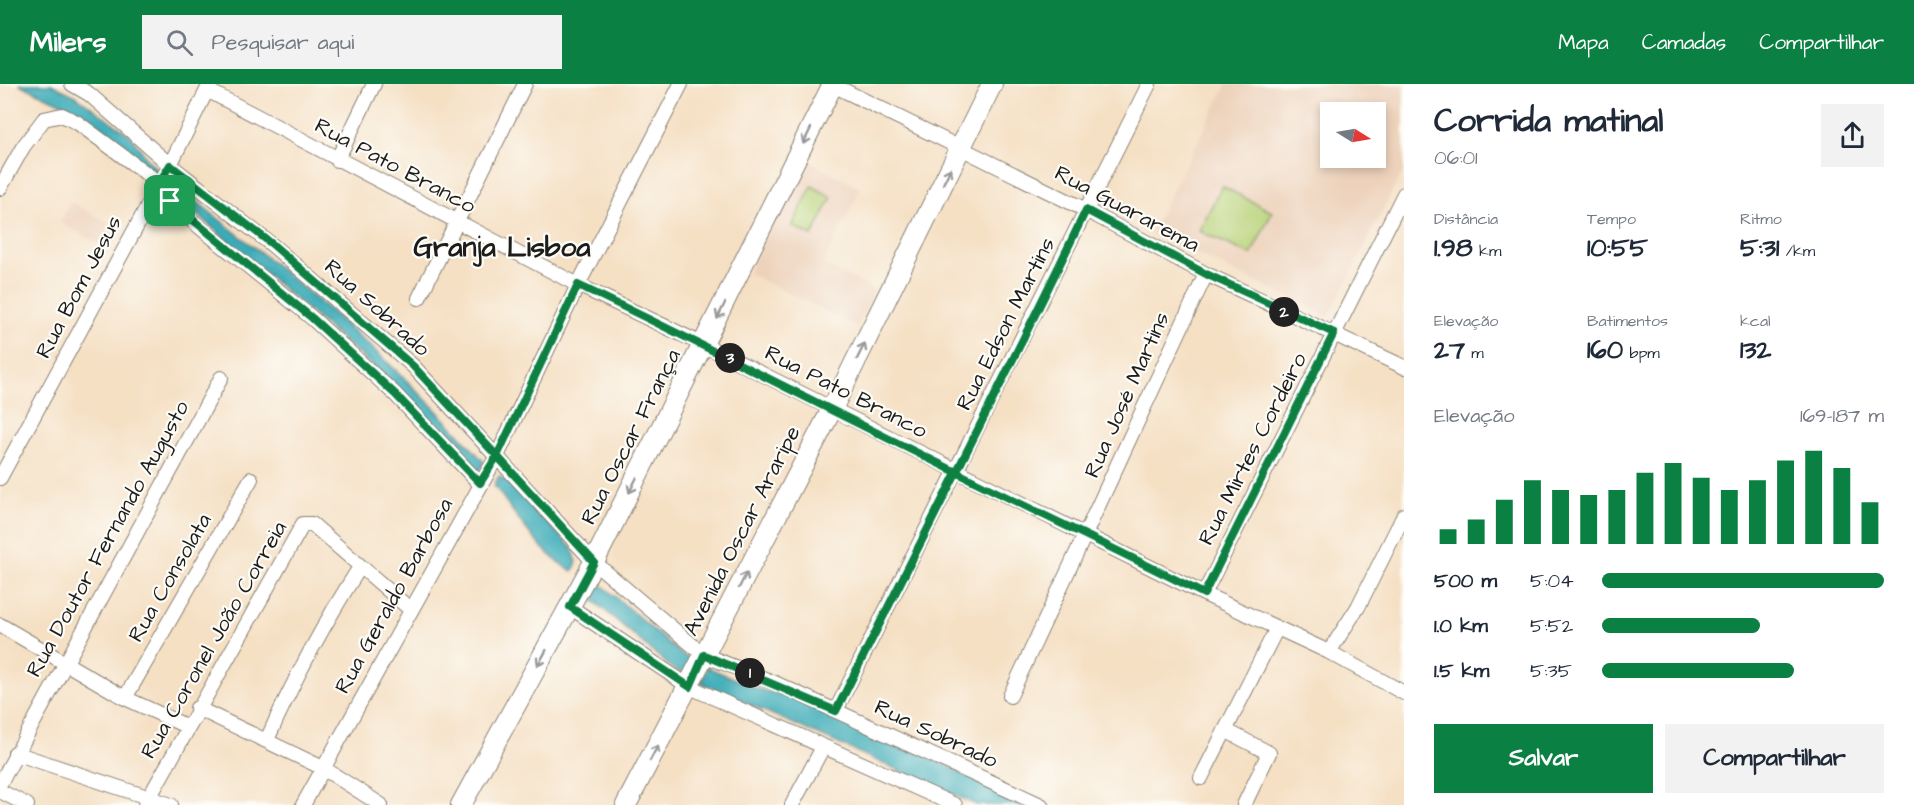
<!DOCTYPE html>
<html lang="pt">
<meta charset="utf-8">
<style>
:root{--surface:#fff;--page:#f2f2f3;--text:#1f2937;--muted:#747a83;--accent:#0b8043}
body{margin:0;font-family:"Architects Daughter",sans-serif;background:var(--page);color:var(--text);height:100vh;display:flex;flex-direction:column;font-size:22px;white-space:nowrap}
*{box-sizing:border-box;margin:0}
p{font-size:20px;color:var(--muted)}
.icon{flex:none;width:33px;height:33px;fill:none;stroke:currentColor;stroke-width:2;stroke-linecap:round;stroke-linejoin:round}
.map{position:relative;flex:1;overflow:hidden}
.drawer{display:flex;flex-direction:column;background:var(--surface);width:510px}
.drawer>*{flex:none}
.needle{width:39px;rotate:101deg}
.buttons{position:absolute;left:1320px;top:18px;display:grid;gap:12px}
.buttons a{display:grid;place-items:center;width:66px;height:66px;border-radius:0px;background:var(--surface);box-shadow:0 3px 9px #0003;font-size:30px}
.pin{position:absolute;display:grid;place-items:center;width:51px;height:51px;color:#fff;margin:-26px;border-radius:12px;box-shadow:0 3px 9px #0006}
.km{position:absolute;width:30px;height:30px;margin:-15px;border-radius:50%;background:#222;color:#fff;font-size:16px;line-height:30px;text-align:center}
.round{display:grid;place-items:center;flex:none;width:63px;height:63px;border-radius:0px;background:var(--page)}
.headline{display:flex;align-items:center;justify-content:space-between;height:102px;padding:0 30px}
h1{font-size:33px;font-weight:800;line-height:45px}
.figures{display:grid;grid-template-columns:repeat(3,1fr);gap:9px;height:102px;padding:6px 30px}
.figures div{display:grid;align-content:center}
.figures b{font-size:26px;font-weight:800}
.figures small{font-size:16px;font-weight:400}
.figures p{font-size:16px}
.chart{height:168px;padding:12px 30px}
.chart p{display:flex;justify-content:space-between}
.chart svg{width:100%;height:108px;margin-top:6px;stroke:var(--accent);stroke-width:6}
.action{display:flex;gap:12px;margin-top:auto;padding:12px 30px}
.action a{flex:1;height:69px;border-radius:0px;background:var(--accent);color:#fff;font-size:24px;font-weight:800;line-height:69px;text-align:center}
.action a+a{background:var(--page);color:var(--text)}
ul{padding:0 30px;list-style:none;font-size:20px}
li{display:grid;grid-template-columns:96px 72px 1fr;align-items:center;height:45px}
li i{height:15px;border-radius:8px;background:var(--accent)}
header{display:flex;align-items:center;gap:36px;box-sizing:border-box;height:84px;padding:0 30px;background:var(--accent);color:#fff}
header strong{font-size:28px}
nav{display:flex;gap:33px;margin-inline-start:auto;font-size:21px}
.search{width:420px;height:54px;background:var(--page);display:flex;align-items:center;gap:15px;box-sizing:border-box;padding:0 21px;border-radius:0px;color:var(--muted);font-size:22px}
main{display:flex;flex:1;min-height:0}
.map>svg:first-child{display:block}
</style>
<header>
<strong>Milers</strong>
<div class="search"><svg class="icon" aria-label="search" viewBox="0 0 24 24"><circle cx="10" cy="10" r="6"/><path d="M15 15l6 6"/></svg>Pesquisar aqui</div>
<nav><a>Mapa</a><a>Camadas</a><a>Compartilhar</a></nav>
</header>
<main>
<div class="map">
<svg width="1404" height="721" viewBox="0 0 1404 721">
<rect width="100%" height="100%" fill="#fdfcf7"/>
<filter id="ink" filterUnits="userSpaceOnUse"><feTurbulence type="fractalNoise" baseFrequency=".0167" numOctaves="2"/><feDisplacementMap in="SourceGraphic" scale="12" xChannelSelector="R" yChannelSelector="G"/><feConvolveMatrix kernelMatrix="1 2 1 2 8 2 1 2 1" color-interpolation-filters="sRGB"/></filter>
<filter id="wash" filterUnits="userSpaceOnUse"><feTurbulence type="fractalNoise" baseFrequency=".008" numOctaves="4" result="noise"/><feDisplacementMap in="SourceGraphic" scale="24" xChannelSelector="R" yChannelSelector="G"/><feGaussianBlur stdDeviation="1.35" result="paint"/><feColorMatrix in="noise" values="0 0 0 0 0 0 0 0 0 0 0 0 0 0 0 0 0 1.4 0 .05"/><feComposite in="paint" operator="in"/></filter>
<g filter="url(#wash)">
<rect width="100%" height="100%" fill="#f5e0c4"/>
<path fill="#edd1ba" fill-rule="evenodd" d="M1227,0H1404V84L1329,233L1151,148ZM1330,28H1376V74H1330Z
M804,75L861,104L823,180L875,206L857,243L748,189Z
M71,118L120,145L109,165L60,139Z"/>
<path fill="#b7d277" stroke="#6a774a" stroke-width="1.5" d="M812,102L832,113L812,152L792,142Z
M1222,102L1272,128L1251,171L1199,147Z"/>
<path fill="#3aabb7" stroke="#2b646a" stroke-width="1.5" d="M19,0H51L76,12L131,52L148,76L159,87L155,93L128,66L69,23Z
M167,94C279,182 391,271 484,378L477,392L399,305L163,101Z
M499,392L508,398L572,464L577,478L573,487C542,473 514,428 494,401Z
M594,494L681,570L693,576L686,591L673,585L586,510Z
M707,583L758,605L805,616L1032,721H977L701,599Z"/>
</g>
<g filter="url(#ink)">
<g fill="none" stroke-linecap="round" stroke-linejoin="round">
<defs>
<path id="street" d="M72,0L89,10L170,81L272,161L413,282L594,478L704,571L775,599L1041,721
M831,0L1086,126L1206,190L1404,283
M207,6L578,201L704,261L1204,510L1329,568L1404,609
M337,76L374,0
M0,104L23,63L44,35L62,31L78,39L159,99L180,127L312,234L395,310L480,400
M419,214L525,0
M0,394L170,81L210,0
M1204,510L1404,110
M570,523L690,603L955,721
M0,541L125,614L188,643
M1329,568L1358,523L1404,431
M1010,612L1206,190
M125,614L251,395
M197,624L323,684L381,721
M836,626L1149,0
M1225,646L1269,669L1244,721
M267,656C294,595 324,539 360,483
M15,669L171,721
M1201,694L1277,544
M0,700L221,294
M0,707L27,721
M145,721L303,440H312L411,526
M303,721L497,372L578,201L681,0
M792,721L823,663"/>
<path id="secondary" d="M461,721L594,478L833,0
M626,721L832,325L992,0"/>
</defs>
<use href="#street" stroke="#887e70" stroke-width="16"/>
<use href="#secondary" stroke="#887e70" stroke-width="22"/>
<use href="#street" stroke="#fff" stroke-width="14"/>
<use href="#secondary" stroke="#fff" stroke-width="20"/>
</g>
<defs><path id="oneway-shaft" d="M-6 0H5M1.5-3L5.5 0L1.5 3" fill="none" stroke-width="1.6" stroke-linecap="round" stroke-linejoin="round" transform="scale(1.5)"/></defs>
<g stroke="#999">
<use href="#oneway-shaft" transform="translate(807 52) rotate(116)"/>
<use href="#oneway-shaft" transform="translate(947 92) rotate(-64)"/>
<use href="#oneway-shaft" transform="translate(721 227) rotate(116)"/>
<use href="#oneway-shaft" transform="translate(861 267) rotate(-64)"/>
<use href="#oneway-shaft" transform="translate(633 401) rotate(117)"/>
<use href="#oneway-shaft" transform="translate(743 496) rotate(-63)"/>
<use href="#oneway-shaft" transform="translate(542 574) rotate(119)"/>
<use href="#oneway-shaft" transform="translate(654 669) rotate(-62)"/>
</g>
</g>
<g fill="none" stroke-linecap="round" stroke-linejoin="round" filter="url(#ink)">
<defs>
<path id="route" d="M170,117L312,234L395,310L480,399L497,372L594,478L570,523L690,603L704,571L836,627C919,460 1006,294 1086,126L1206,190L1334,249L1204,510C1122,468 1038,429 956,388C829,326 705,261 578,201L497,372L413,282L272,160L170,81L159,99L170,117"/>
</defs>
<use href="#route" stroke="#fff" stroke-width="12"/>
<use href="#route" stroke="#0b8043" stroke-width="8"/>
</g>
<g text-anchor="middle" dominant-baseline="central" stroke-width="4.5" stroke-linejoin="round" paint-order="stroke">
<g font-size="22" fill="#1c1c1c" stroke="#fdfcf7">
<text transform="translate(395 82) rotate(28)">Rua Pato Branco</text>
<text transform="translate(1127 125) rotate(28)">Rua Guararema</text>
<text transform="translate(79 203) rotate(-62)">Rua Bom Jesus</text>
<text transform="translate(377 224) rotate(42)">Rua Sobrado</text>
<text transform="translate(1006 240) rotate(-63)">Rua Edson Martins</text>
<text transform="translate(846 308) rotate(27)">Rua Pato Branco</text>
<text transform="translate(1127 311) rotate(-66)">Rua José Martins</text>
<text transform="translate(631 353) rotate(-63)">Rua Oscar França</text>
<text transform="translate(1253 365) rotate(-63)">Rua Mirtes Cordeiro</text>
<text transform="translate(742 447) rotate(-63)">Avenida Oscar Araripe</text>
<text transform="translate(108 455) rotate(-61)">Rua Doutor Fernando Augusto</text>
<text transform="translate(170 494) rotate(-60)">Rua Consolata</text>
<text transform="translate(394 512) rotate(-61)">Rua Geraldo Barbosa</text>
<text transform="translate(214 556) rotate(-60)">Rua Coronel João Correia</text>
<text transform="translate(936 650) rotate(25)">Rua Sobrado</text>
</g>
<g font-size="28" font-weight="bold" fill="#1c1c1c" stroke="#fdfcf7">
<text x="502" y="163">Granja Lisboa</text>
</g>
</g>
</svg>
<div class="buttons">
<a><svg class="needle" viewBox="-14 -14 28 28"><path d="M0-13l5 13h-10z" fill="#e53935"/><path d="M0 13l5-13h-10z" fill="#747a83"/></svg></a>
</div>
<div class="pin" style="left:170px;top:117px;background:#1e9e55"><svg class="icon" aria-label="arrive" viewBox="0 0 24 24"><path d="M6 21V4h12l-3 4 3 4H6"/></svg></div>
<b class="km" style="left:750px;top:589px">1</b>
<b class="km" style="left:1284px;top:228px">2</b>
<b class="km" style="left:730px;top:274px">3</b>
</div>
<section class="drawer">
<div class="headline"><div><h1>Corrida matinal</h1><p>06:01</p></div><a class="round"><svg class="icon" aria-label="share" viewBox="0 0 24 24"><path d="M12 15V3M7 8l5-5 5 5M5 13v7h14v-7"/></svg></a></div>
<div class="figures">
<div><p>Distância</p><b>1.98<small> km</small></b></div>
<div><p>Tempo</p><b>10:55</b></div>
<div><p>Ritmo</p><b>5:31<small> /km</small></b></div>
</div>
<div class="figures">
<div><p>Elevação</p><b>27<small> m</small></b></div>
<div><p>Batimentos</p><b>160<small> bpm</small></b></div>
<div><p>kcal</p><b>132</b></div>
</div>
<div class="chart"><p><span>Elevação</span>169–187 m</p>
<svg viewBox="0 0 160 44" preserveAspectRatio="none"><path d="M5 44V38M15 44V34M25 44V26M35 44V18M45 44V22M55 44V24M65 44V22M75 44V15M85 44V11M95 44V17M105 44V22M115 44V18M125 44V10M135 44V6M145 44V13M155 44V27"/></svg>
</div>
<ul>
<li><b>500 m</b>5:04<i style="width:100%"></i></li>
<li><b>1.0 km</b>5:52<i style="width:56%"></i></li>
<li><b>1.5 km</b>5:35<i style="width:68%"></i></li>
</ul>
<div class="action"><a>Salvar</a><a>Compartilhar</a></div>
</section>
</main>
